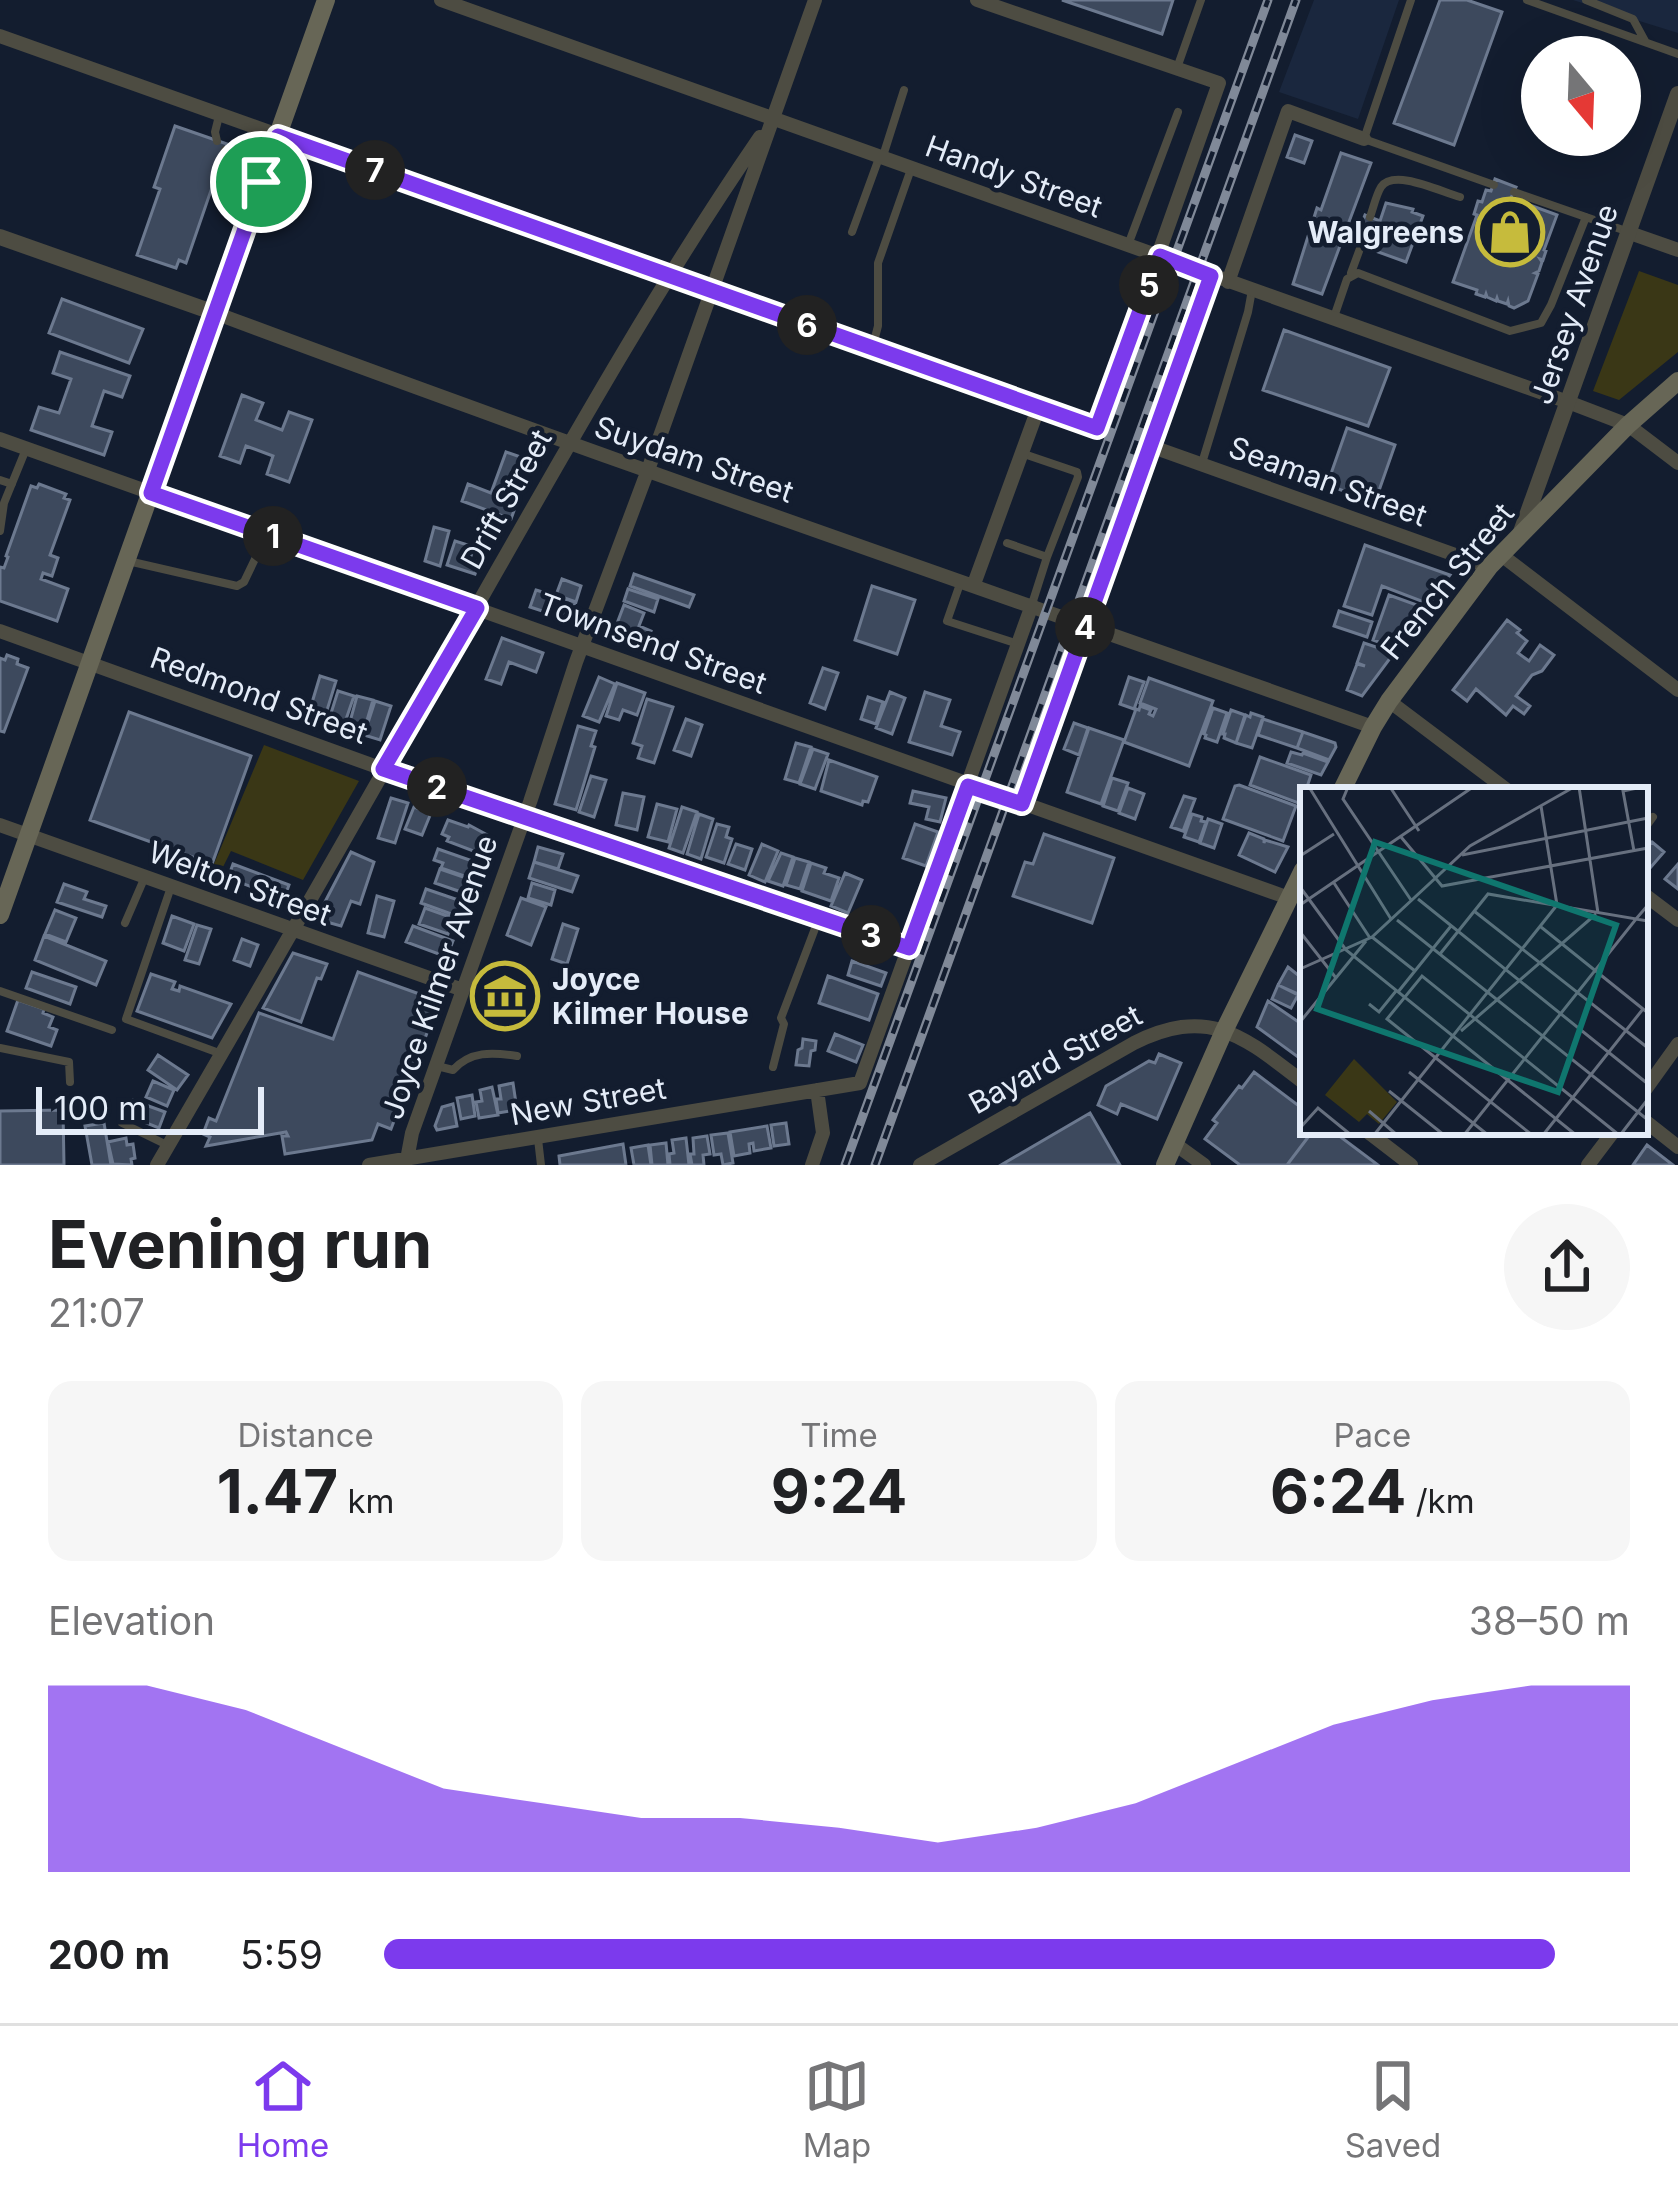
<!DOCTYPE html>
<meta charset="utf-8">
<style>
:root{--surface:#fff;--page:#f6f6f6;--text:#202124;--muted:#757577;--line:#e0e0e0;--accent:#7c3aed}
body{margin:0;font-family:Inter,sans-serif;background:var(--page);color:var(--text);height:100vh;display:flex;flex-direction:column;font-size:45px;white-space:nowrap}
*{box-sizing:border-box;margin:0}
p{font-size:39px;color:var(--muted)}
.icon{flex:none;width:66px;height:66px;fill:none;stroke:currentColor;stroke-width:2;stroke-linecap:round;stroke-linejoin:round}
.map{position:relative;height:1165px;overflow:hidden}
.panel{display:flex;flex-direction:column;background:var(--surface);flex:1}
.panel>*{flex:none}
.needle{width:78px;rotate:161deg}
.tools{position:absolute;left:1521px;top:36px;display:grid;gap:24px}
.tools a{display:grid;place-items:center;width:120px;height:120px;border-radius:50%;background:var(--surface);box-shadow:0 12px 48px #0002;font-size:60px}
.scale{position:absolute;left:36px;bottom:30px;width:228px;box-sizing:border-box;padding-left:12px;border:6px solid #e4ecf8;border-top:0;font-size:33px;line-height:42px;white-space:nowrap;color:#e4ecf8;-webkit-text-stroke:9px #131d2f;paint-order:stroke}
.pin{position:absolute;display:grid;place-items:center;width:102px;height:102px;color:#fff;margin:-51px;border:6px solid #fff;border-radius:50%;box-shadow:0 3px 12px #0007}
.km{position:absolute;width:60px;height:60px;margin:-30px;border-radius:50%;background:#222;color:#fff;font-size:33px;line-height:60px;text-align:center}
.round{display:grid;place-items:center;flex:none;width:126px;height:126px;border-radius:63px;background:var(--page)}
.overview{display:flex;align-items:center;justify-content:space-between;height:204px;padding:0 48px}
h1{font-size:66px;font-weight:700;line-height:90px}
.stats{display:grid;grid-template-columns:repeat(3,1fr);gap:18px;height:204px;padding:12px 48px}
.stats div{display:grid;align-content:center;border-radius:24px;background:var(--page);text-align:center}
.stats b{font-size:60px;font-weight:700}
.stats small{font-size:33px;font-weight:400}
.stats p{font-size:33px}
.chart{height:336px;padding:24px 48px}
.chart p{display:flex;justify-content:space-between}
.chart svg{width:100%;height:216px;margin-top:12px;fill:var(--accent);opacity:.7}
ul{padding:0 48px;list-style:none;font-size:39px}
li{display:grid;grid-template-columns:192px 144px 1fr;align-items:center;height:90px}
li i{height:30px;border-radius:15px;background:var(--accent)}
.dock{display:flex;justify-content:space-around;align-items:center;height:168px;border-top:3px solid var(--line);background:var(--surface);font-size:33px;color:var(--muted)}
.dock a{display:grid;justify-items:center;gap:6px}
.dock .active{color:var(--accent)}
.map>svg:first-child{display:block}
</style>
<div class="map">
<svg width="1678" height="1165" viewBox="0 0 1678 1165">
<rect width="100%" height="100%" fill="#131d2f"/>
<path fill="#1a273e" d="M1314,0H1399L1358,119L1279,92Z
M1573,0H1678V33L1633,19Z"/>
<path fill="#3a3716" d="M1639,271L1678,285V352L1619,400L1593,391Z
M264,745L359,781L303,880L231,851L223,867L214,864Z"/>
<path fill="#3d495d" stroke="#6c798f" stroke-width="3" d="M1062,0H1173L1162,34Z
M1440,0H1467L1502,12L1454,145L1394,123Z
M175,126L227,144L186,263L179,260L176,268L137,255L160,189L154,187Z
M1295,135L1312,141L1304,163L1287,157Z
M1341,153L1371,163L1322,294L1293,284L1317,208L1321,210Z
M1495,179L1516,187L1511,198L1557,215L1544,250L1546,251L1543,260L1540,259L1542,262L1539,271L1535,273L1538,274L1528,301L1514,308L1509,306L1508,301L1507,304L1498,301L1497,298L1496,301L1487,297L1486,294L1485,297L1476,294L1477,290L1453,282L1477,215L1474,214L1478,201L1482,202L1486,190L1491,191Z
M1386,203L1413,209L1412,212L1423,216L1406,262L1370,249L1374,238L1358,233L1365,215L1380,221Z
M62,299L143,329L129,363L49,333Z
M1284,330L1390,368L1368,426L1263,390Z
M60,352L130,376L122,397L104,391L92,426L112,432L104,455L31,430L39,407L59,413L71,379L53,373Z
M242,395L263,403L256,420L282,430L289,412L312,420L289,482L267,474L273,456L246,446L240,463L220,456Z
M1347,428L1395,445L1375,502L1327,485Z
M506,452L532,461L511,519L462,501L468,484L491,493Z
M39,484L66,494L64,498L70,500L50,555L58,558L52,576L43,573L41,579L68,589L57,621L0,601V567L4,568L8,557L6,556L31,486L37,488Z
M434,527L449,531L440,566L425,561Z
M455,541L474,547L470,559L479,562L475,574L447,565Z
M1365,545L1450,575L1429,604L1382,586L1372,615L1344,606Z
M634,574L694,595L689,607L630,586Z
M562,579L581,586L576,602L556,595Z
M872,586L915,600L897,654L855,640Z
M628,589L658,599L654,612L624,601Z
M536,590L575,602L570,620L530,607Z
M1389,595L1425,608L1396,648L1373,640Z
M624,605L644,613L639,626L651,631L644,647L613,634Z
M1339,611L1372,622L1367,637L1334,626Z
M1507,620L1520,630L1517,633L1527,641L1518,653L1529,661L1540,645L1554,655L1542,671L1532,675L1516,696L1530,706L1524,714L1513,706L1506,715L1476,689L1467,701L1453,690Z
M502,638L543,653L536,672L509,662L501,684L486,679Z
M1364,643L1394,653L1362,696L1347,690L1357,664L1365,666L1357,663Z
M7,655L18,659L17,664L28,668L4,732L0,731V658L5,660Z
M823,668L838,673L825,709L810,703Z
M320,676L336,681L324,720L308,716Z
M599,677L615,684L599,722L583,716Z
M1129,677L1144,682L1134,709L1120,704Z
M1149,678L1213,701L1189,766L1124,742L1136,709L1139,710L1140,706L1151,710L1149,714L1153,716L1156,709L1140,703Z
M617,683L645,693L637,715L623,710L619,720L606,716Z
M338,691L354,696L342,731L327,726Z
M890,692L905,698L892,734L876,728Z
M925,692L950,700L941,726L960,732L952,755L909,742Z
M357,696L373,700L363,734L348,729Z
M868,697L883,702L876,724L861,719Z
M647,699L673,707L654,763L638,758L642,746L633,743Z
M375,701L391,706L380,740L364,735Z
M1213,708L1227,713L1217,742L1205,738L1206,735L1204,734Z
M1231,710L1245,715L1236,743L1224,738L1225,734H1223Z
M129,712L251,756L212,864L90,820Z
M1251,713L1263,717L1252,748L1236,743L1246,715L1250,717Z
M686,719L702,725L691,756L674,750Z
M1263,719L1303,732L1297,748L1258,735Z
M1074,723L1088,728L1079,755L1064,749Z
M578,726L596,731L591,746L595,747L576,810L555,804Z
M1089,728L1124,740L1101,804L1067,792Z
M1303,732L1335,743L1336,747L1329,760L1297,748Z
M796,743L811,747L799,783L785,779Z
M813,749L828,754L815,789L800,784Z
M1291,752L1302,755L1303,753L1328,762L1321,775L1287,763Z
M1260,757L1311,775L1306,790H1303L1301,804L1250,785Z
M829,760L877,777L868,802L863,801L862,805L821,791Z
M591,776L606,780L594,817L579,812Z
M1112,778L1128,783L1118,811L1103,806Z
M1239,785L1296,806L1283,841L1223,819L1235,786Z
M1128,788L1144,794L1135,819L1119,813Z
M913,791L946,798L940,822L926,819L929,807L910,803Z
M623,793L644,797L637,830L616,825Z
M1184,796L1195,799L1183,831L1171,827Z
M391,798L408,803L395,843L378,838Z
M657,804L677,809L668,842L648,837Z
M414,807L431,813L422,835L405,829Z
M682,807L697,812L683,853L669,848Z
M699,814L713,819L701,859L687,854Z
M1192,814L1202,817L1201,821L1206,822L1199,842L1184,837Z
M1208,819L1222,824L1214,848L1200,843Z
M448,820L468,827L469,825L491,837L484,855L447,841L449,837L442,834Z
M717,824L729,827L726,837L732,839L724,863L706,857Z
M915,824L938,832L926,866L903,858Z
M1249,833L1264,839V843L1265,840L1288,847L1275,872L1239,855Z
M1044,834L1114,858L1092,923L1013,896L1025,862L1033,864Z
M1652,842L1664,852L1651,867L1645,862V850Z
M736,844L752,849L745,870L728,864Z
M762,844L778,851L765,882L749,875Z
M538,847L563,854L558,869L534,862Z
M438,849L481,864L476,880L441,868L443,863L434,860Z
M351,852L374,862L360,904L351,901L341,926L316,919Z
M781,853L793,857L783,886L768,881Z
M795,858L809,862L800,889L786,885Z
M534,862L578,876L572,892L529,878Z
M811,863L826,868L824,873L839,878L831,901L802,891Z
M233,864L289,885L284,899L228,878Z
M1678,864V889L1665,879Z
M440,869L475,881L470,895L435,883Z
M845,873L862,880L848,913L831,906Z
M532,883L555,890L551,905L528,898Z
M64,884L87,892L84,899L106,906L102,917L57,902Z
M426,889L470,904L465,919L421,903Z
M377,896L394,901L384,937L368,933Z
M521,898L546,907L531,945L507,935Z
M425,908L453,918L448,934L419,924Z
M55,910L76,918L66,942L45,934Z
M172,916L194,924L184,951L163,943Z
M563,924L578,929L567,964L552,959Z
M197,925L211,929L199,964L185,960Z
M413,926L453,941L447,957L406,942Z
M44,936L106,961L96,985L35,960Z
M242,939L258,945L250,966L234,960Z
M293,953L327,964L321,979L317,978L301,1022L263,1008Z
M852,961L886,973L881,986L848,975Z
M1288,967L1303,979V996L1278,985Z
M32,972L76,987L70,1004L26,988Z
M358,972L439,1001L391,1129L378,1124L372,1140L285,1154L282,1136H288L286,1132L206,1146L210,1137L203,1134L209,1118L216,1121L259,1013L333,1039Z
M151,974L175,982L172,989L179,991L180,986L231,1004L212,1038L137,1011Z
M828,976L878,994L869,1020L819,1003Z
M492,981L524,998L519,1008L486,994Z
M1278,985L1298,995L1291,1008L1272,999Z
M18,1000L44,1009L43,1013L53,1017L49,1027L57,1030L51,1046L7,1031Z
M1268,1001L1303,1025V1051L1298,1057L1257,1027Z
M835,1034L863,1045L856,1062L828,1051Z
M803,1039L816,1041L815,1050L811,1051L809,1066L796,1065L798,1050L802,1048Z
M1159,1054L1181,1063L1157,1119L1121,1104L1117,1114L1098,1105L1106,1086L1149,1061L1155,1063Z
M158,1055L188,1075L177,1090L148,1070Z
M1254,1072L1303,1109V1132H1312L1287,1165H1240L1205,1139L1217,1123L1213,1120L1239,1086L1242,1088Z
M153,1081L174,1090L167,1106L146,1097Z
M513,1083L517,1110L498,1113L496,1099H501L499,1086Z
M492,1087L498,1115L479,1118L476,1102L482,1101L480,1090Z
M472,1095L475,1116L461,1119L457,1098Z
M132,1100L165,1112L159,1128L126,1115Z
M453,1104L457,1126L437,1130L435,1126L442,1107Z
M63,1110L64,1165H0V1111Z
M1090,1113L1120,1165H1001Z
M104,1123L111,1165H92L85,1126Z
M786,1123L789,1144L774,1146L771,1125Z
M767,1126L771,1148L754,1151L753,1143L749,1144L750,1153L734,1156L730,1132Z
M1312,1132H1334L1378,1165H1287Z
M728,1133L733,1163L723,1165L721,1154L714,1155L711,1135Z
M707,1136L710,1154L703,1155L704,1165H692L690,1154H694L693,1138Z
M126,1138L127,1145L133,1144L135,1158L131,1159L132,1165L113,1164L108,1142Z
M686,1138L689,1165H670L669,1154L674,1153L672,1140Z
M666,1143L668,1165H652L650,1145Z
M623,1144L626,1165H560L559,1156Z
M648,1145L651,1165H634L631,1148Z
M1647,1145L1673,1165H1633Z"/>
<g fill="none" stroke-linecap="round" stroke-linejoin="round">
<path stroke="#4d4c42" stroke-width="8" d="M1411,0L1364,139L1494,185
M1527,0L1678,54
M1586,0L1633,19L1645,41
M1177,68L1201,0
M217,141L215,132L219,116
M225,150L235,156L259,181
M883,156L904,90
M1514,192L1626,231
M1370,217C1373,209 1376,195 1381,187C1394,168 1441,192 1460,197
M852,232L879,158
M1128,245L1178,112
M1351,273L1365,235
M1334,317L1347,279L1358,273L1510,331L1541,323L1551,305L1586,217
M873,345L878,326V263L911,169
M1021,453L1077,472L1078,477L1047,557L1032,604
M1202,463L1248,312L1252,290
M0,480L12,484
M0,531L4,503L26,449
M1007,543L1047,557
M128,561L237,586L244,582L266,536
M961,581L947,621L1018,644
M1645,828L1653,817
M171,887L126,1019L219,1053
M125,923L144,879
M0,991L112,1030
M0,1048L69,1062L70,1082
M437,1066L453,1070C470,1051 492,1052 517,1056
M773,1067L784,1024L781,1018L819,918
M122,1123L167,1145
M538,1139L541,1165"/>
<path stroke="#4d4c42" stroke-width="14" d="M441,0L1568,402L1628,425L1678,463
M0,36L1097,427L1219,83L977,0
M1627,232L1678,250
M1228,282L1288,111L1364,139
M215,313C599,457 987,590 1373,727
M0,439L1289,898
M1150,446L1489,567
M1500,554L1678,690
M974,584L1039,406
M0,631L383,769L909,948
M1389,701L1507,790
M1022,804L1211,276
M0,825L463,990
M1645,895L1678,920
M1645,1090L1678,1044
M1645,1121L1678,1147
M1368,1132L1411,1165
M1175,1144L1204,1165
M157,1165C265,979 373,792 478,604C568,446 657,287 760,137
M369,1165L860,1083L1032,605
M406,1165L412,1133L530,802L576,662L648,470L815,0
M812,1165L823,1133L817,1090
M920,1165L1134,1043C1210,1005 1244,1037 1303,1082
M1588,1165L1613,1132"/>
<path stroke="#4d4c42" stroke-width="16" d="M0,237L215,313
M1521,532L1678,94"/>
<path stroke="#676656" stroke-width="18" d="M1342,790L1373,727L1389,701L1489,567L1628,425L1678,381
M0,915L326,0
M1165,1165L1224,1031L1303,870"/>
<defs>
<path id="rail" d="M845,1165L1268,0
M875,1165L1296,0"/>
</defs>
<use href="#rail" stroke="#808998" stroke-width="9"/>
<use href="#rail" stroke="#131d2f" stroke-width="4.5" stroke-dasharray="14" stroke-linecap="butt"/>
</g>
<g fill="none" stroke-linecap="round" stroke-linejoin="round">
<defs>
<path id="route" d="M278,136L1097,428L1160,256L1211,276L1022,804L968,786L909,948L383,769L477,608L151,493Z"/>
</defs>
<use href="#route" stroke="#fff" stroke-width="24"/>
<use href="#route" stroke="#7c3aed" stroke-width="15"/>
</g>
<defs>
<symbol id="shop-ring" viewBox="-11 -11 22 22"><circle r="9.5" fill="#131d2f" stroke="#c6bb3c" stroke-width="1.5"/><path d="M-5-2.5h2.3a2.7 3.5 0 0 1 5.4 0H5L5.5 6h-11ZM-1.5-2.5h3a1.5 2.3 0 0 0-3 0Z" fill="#c6bb3c"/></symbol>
<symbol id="museum-ring" viewBox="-11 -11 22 22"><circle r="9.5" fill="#131d2f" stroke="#c6bb3c" stroke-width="1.5"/><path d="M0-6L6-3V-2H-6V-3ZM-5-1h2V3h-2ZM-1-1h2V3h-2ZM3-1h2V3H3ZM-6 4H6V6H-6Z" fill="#c6bb3c"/></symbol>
</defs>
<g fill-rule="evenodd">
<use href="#shop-ring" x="1472" y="194" width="76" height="76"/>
<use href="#museum-ring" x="467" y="958" width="76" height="76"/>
</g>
<g text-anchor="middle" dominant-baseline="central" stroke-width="9" stroke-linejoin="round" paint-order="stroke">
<g font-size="30" fill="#e4ecf8" stroke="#131d2f">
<text transform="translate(1014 176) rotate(20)">Handy Street</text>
<text transform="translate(1574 304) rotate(-71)">Jersey Avenue</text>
<text transform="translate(694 459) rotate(19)">Suydam Street</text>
<text transform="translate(1328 481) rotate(20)">Seaman Street</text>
<text transform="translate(506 499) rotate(-61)">Drift Street</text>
<text transform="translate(1447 581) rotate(-51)">French Street</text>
<text transform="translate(653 643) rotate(20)">Townsend Street</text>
<text transform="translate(259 695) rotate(20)">Redmond Street</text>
<text transform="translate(240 883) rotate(20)">Welton Street</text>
<text transform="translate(439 977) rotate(-71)">Joyce Kilmer Avenue</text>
<text transform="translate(1055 1059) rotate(-29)">Bayard Street</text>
<text transform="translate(588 1101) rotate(-10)">New Street</text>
</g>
<g font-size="30" font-weight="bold" fill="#e4ecf8" stroke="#131d2f" text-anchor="end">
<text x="1464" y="232">Walgreens</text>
<text x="552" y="979" text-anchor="start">Joyce<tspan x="552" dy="34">Kilmer House</tspan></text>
</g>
</g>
<g transform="translate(1300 787)">
<rect width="348" height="348" fill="#131d2f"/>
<path d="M54,272L97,315L79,337L67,327L59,335L25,308Z" fill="#3a3716"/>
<path fill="none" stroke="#67707f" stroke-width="3" d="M9,0L91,132M48,0L43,12L111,113M90,0L119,44M279,0L298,126M241,19L257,118M101,50L142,99L348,61M334,64L323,4L342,0M162,68L348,31M0,69L34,47M34,96L70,151M0,100L46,163L276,348M118,112L348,297M0,118L173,0M174,124L348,261M97,133L348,333M241,140L348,226M0,145L36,191M72,150L115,184M140,167L188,107L336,132L348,118M0,182L72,150L170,59L274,0M98,205L151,139M69,217L79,225L96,204M0,235L66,154M161,244L296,127M109,285L188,348M89,304L144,348M69,324L97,348M0,341L18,321L51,348M321,347L348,312M74,348L257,118M164,348L336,132L348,134M232,348L87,232L122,189L319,348M243,348L343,222"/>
<path fill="#0f766e" fill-opacity="0.15" stroke="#0f766e" stroke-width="6" d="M75,55L316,138L258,305L17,222Z"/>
<rect width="348" height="348" fill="none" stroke="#e4ecf8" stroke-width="6"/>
</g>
</svg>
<div class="tools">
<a><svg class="needle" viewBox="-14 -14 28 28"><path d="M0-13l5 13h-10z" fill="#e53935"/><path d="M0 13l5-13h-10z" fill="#757577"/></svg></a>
</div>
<div class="scale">100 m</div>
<div class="pin" style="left:261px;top:182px;background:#1e9e55"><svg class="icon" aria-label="arrive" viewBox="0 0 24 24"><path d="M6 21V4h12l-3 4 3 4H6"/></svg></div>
<b class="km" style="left:273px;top:536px">1</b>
<b class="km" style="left:437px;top:787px">2</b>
<b class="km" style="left:871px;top:935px">3</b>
<b class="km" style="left:1085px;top:627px">4</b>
<b class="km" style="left:1149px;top:285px">5</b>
<b class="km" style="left:807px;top:325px">6</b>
<b class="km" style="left:375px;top:170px">7</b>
</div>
<section class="panel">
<div class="overview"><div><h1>Evening run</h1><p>21:07</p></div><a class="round"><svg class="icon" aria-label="share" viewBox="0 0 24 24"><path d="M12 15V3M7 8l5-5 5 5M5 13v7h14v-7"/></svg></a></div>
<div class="stats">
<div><p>Distance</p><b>1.47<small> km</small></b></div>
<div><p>Time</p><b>9:24</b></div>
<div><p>Pace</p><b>6:24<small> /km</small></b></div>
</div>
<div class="chart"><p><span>Elevation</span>38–50 m</p>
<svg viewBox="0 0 160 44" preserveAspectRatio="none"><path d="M0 44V6L10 6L20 11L30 19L40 27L50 30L60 33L70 33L80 35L90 38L100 35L110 30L120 22L130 14L140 9L150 6L160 6V44z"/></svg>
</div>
<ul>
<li><b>200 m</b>5:59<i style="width:94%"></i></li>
</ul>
</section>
<nav class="dock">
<a class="active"><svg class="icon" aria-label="home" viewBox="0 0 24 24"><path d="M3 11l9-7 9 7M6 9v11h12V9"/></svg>Home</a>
<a><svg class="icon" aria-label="map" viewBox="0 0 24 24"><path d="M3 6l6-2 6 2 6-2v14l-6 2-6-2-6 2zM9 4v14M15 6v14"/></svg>Map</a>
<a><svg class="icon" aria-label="saved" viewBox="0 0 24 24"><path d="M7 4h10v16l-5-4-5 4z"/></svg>Saved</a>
</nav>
